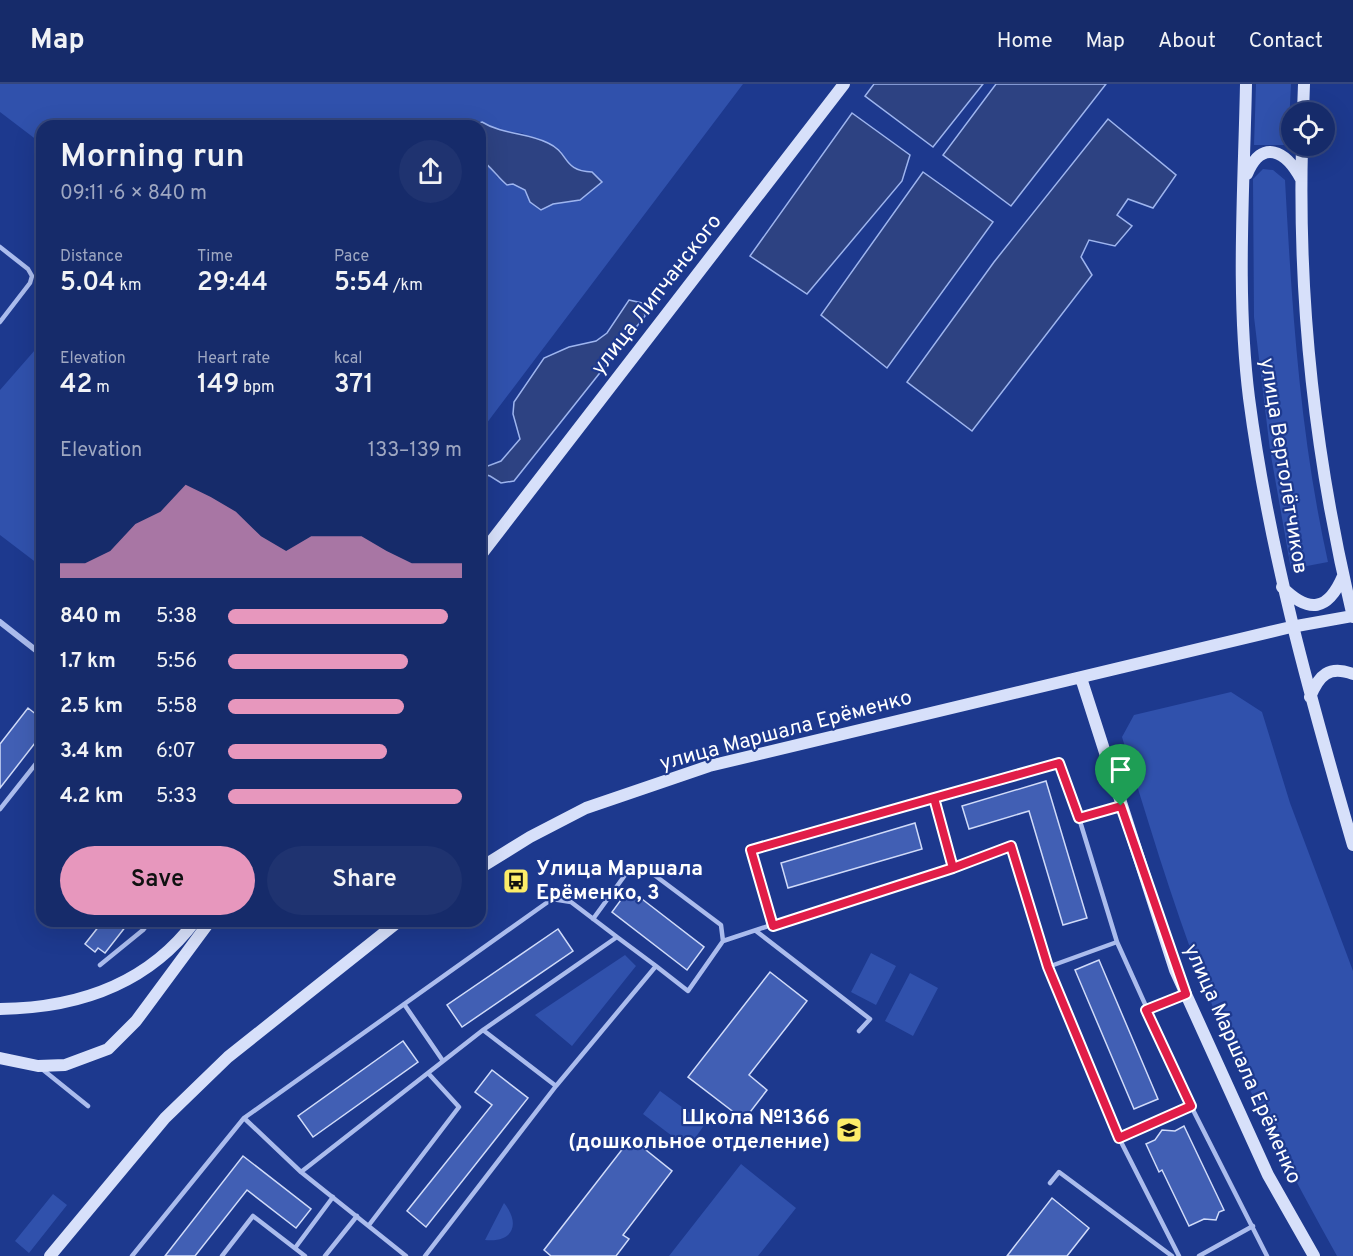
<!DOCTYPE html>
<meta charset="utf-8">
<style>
:root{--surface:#162b6a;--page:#1f3370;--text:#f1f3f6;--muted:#9ea7c1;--line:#35477e;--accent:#e797bd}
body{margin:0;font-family:Overpass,sans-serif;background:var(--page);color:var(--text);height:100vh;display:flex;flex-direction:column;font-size:22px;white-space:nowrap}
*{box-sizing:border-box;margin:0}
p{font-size:20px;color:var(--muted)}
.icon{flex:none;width:33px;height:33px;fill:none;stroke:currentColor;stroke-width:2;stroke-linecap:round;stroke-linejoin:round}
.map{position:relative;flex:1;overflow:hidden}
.details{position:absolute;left:36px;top:36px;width:450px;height:807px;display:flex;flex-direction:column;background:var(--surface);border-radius:18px;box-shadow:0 6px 24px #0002,0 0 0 2px var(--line)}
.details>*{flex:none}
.fabs{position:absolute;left:1281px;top:18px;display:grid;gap:12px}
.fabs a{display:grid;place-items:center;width:54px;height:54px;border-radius:50%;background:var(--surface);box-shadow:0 6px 24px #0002,0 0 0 2px var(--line);font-size:30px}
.pin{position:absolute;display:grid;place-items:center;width:51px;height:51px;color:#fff;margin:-62px -26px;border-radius:50% 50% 50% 0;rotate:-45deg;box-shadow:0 0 6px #0007}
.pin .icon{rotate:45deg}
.round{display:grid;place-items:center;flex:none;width:63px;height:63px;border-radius:32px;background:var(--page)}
.overview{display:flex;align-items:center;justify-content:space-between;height:102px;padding:0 24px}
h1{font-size:33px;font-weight:600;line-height:45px}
.metrics{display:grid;grid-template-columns:repeat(3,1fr);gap:9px;height:102px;padding:6px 24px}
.metrics div{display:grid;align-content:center}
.metrics b{font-size:26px;font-weight:600}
.metrics small{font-size:16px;font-weight:400}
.metrics p{font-size:16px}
.chart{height:168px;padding:12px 24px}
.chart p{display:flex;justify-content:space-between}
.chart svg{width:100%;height:108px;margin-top:6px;fill:var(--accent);opacity:.7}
.action{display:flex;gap:12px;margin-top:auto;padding:12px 24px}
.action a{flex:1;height:69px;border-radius:36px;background:var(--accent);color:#111;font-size:24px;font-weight:600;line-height:69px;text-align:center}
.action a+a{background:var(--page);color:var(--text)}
ul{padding:0 24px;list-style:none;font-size:20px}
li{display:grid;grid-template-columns:96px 72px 1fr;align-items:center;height:45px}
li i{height:15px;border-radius:8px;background:var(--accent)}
header{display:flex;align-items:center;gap:36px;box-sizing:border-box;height:84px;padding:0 30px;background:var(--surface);border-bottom:2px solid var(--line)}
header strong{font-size:28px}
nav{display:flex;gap:33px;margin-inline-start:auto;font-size:21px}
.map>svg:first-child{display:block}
</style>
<header>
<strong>Map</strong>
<nav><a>Home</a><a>Map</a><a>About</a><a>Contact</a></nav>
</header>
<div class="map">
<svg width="1353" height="1172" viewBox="0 0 1353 1172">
<rect width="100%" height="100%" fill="#1d398e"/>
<path fill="#3051ac" d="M0,0H743L480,348V75L490,81L497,93L525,106L530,118L541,126L553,120L580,116L578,87L567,80L561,67L522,49L494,46L482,38L470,42H42V60L0,28Z
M1256,0H1291L1288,61H1254Z
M1263,85L1273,86L1285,96C1292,225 1300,352 1328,478L1291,485L1270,366L1254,233L1253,95Z
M35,266L42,272V483L0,451V306Z
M1231,608L1262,628L1290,719L1353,887V1172H1337C1293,1093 1250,1012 1215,928C1178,839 1151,746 1122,653L1134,631Z
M871,869L896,882L876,921L851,908Z
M625,871L636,882L572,962L535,931Z
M910,889L938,904L913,952L885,937Z
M660,1007L705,1040L688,1064L643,1030Z
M741,1080L796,1124L758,1172H669Z
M53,1110L67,1121L29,1169L15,1157Z
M504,1119C521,1140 513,1159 485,1156Z"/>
<path fill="#2d4282" stroke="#9eb5ef" stroke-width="1.5" d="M874,0H983L933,63L865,12Z
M996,0H1106L1011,122L943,71Z
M852,29L910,71L902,97L807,210L750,172Z
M1108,35L1176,91L1153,124L1128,115L1117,131L1132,142L1115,162L1089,156L1081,173L1092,191L972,347L907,298L994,178Z
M482,38C503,51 526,48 548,59C570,69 562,87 592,88L602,98L580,116L553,120L541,126L530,118L525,106L513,100L507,101C497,93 491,82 480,75V42H470Z
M923,88L993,138L887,284L821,231Z
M629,216L642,219L645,232L514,397L501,399L490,392L480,389V378L488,382L501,377L520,355L513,330L514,318L544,274L569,263L596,257L607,249Z"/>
<path fill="#415fb4" stroke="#d0dbf9" stroke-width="1.5" d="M28,624L42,635V650L0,704V660Z
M1046,697L1087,834L1063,841L1029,727L969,745L962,722Z
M915,739L922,765L788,804L781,779Z
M629,805L704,863L687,886L612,828Z
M103,837H130L105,869L98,864L95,868L85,860Z
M558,845L573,867L462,943L447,921Z
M1099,876L1158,1015L1134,1025L1075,886Z
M770,888L807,917L749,991L767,1006L744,1036L688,993Z
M403,957L418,978L313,1053L298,1032Z
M492,986L528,1014L426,1143L407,1127L492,1021L475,1008Z
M1184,1042L1224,1126L1219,1128L1216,1136L1204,1135L1189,1142L1162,1086L1159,1088L1146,1060L1155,1056L1162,1046L1175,1047Z
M631,1054L672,1087L623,1151L629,1155L616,1172H551L544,1166Z
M243,1072L311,1125L296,1144L247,1106L195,1172H165Z
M1052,1114L1089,1144L1067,1172H1007Z"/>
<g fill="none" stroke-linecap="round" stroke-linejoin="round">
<path stroke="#abbced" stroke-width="4.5" d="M0,163L28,185L32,192L30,199L0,238
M0,725L42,672
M1079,734L1120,723
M953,784L934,714L1059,679L1079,734L1117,858L1191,1022
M593,835L628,787H649L721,841L723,857L688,907L656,882
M773,842L751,766L934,714
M756,847L870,935L859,947
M723,857L1011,762L1048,883L1119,1054L1191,1022L1267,1172
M100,881L143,846L150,837
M1048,883L1117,858
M404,920L443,977
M1146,926L1186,910
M483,946L556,1002
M42,985L88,1022
M244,1034L301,1088L406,1172
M1119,1054L1179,1172
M301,1088L483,946L617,853L656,882L556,1002L425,1172
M1050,1099L1059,1088L1172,1172
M369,1141L459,1023L428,989
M295,1164L333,1113
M132,1172L244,1034L552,815L571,818L617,853
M222,1172L253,1132L305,1172
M325,1172L357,1132
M1199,1172L1253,1142"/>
<path stroke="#abbced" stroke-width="6" d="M0,538L42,571"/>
<path stroke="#d7e0fa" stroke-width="12" d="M1246,0C1244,104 1236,210 1249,314C1269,467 1310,613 1353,761
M1303,28L1304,0
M1302,62C1298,219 1316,380 1353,533
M1247,90C1262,54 1286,67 1301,95
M480,472L844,0
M1282,503C1309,530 1328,527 1343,492
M1081,594L1175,886L1268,1091L1314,1172
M1310,613C1319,591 1329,581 1353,590
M480,784L530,753L586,724L709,682L1291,543L1353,532
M0,925C77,924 148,900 195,837
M0,974L38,982L65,981L108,965L136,937L210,837
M50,1172L165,1034L228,973L399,837"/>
</g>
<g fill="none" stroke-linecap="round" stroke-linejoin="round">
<defs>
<path id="route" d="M1121,722L1079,734L1059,679L934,714L953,784L773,842L751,766L934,714L953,784L1011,762L1048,883L1119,1054L1191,1022L1146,926L1186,910L1121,722"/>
</defs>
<use href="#route" stroke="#fff" stroke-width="12"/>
<use href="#route" stroke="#e11d48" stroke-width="8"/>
</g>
<defs>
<symbol id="bus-square" viewBox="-11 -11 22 22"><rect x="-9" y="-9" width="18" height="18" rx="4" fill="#fded69" stroke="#1d398e"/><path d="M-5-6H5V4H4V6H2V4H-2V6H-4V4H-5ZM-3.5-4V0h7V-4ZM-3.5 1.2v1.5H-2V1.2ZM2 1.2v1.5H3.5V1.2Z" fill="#111"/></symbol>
<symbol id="school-square" viewBox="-11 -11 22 22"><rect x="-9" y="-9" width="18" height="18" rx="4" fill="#fded69" stroke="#1d398e"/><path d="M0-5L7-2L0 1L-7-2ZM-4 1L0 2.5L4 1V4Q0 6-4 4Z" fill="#111"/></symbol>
</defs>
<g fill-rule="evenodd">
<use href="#bus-square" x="501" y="782" width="30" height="30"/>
<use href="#school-square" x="834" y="1031" width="30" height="30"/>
</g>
<g text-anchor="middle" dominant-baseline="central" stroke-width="4.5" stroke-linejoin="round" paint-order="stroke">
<g font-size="21" fill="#fff" stroke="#1d398e">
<text transform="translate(657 211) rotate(-52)">улица Липчанского</text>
<text transform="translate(1283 382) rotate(81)">улица Вертолётчиков</text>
<text transform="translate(786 647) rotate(-15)">улица Маршала Ерёменко</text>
<text transform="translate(1242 980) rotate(66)">улица Маршала Ерёменко</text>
</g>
<g font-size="21" font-weight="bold" fill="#fff" stroke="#1d398e" text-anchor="start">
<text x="536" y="785">Улица Маршала<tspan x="536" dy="24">Ерёменко, 3</tspan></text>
<text x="830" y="1034" text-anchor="end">Школа №1366<tspan x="830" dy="24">(дошкольное отделение)</tspan></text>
</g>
</g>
</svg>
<div class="fabs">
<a><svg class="icon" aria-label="locate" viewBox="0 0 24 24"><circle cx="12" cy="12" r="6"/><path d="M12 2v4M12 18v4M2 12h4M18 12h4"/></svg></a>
</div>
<div class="pin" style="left:1121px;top:722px;background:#1e9e55"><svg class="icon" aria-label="arrive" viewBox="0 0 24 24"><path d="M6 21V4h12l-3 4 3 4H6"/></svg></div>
<section class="details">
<div class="overview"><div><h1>Morning run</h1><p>09:11 · 6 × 840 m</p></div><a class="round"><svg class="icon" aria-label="share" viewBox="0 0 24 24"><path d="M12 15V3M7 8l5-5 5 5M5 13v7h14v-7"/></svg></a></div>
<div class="metrics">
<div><p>Distance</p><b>5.04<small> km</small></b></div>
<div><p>Time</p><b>29:44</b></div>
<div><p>Pace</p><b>5:54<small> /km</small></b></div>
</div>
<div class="metrics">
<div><p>Elevation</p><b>42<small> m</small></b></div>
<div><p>Heart rate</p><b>149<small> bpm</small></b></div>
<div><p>kcal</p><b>371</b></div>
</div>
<div class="chart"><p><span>Elevation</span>133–139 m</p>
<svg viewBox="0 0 160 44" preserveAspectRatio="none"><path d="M0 44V38L10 38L20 33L30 22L40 17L50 6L60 11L70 17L80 27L90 33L100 27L110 27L120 27L130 33L140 38L150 38L160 38V44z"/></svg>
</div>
<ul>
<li><b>840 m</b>5:38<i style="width:94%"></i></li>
<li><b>1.7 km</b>5:56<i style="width:77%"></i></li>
<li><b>2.5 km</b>5:58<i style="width:75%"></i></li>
<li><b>3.4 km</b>6:07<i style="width:68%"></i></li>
<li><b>4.2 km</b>5:33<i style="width:100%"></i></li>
</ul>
<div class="action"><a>Save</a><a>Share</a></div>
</section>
</div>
